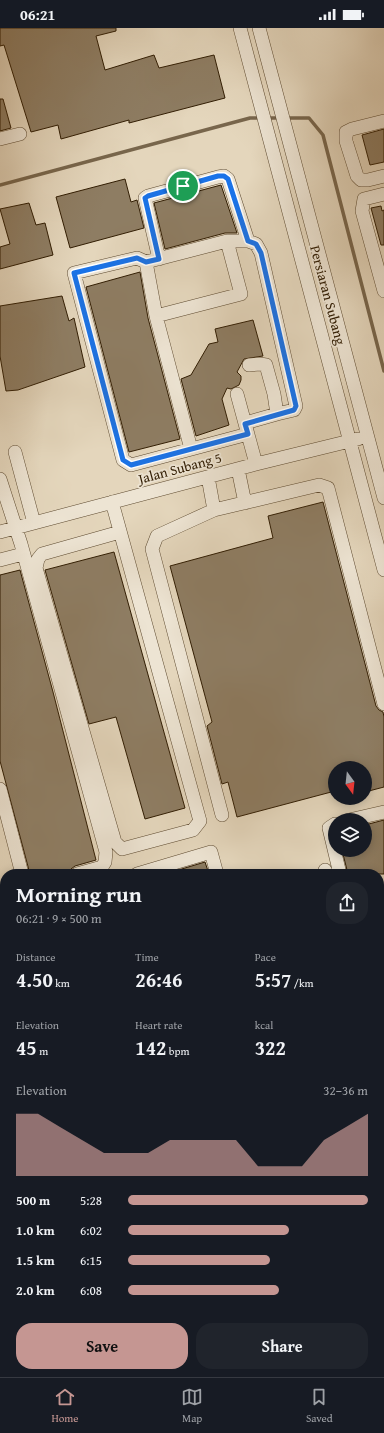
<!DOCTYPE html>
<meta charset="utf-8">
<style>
:root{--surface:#171b24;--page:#20242c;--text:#f1f3f6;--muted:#9ea1a6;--line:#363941;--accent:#c59692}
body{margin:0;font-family:"Gentium Book Plus",serif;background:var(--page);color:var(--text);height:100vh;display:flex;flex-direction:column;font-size:15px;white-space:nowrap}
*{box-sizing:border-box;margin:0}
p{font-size:13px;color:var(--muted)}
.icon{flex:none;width:22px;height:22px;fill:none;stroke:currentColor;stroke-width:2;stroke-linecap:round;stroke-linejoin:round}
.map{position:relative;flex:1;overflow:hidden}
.details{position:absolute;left:0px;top:841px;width:384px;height:508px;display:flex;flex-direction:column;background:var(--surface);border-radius:16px 16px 0 0;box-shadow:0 2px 10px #0003}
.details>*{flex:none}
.needle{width:26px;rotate:165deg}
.buttons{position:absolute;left:328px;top:733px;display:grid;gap:8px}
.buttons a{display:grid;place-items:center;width:44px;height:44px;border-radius:50%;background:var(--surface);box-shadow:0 2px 10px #0003;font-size:20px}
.pin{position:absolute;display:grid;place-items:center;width:34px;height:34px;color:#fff;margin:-17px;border:2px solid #fff;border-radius:50%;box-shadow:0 1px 4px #0007}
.round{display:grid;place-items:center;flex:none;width:42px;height:42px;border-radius:16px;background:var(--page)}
.overview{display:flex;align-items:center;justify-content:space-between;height:68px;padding:0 16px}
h1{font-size:22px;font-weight:700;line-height:30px}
.metrics{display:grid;grid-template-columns:repeat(3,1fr);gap:6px;height:68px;padding:4px 16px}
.metrics div{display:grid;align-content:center}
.metrics b{font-size:20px;font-weight:700}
.metrics small{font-size:11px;font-weight:400}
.metrics p{font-size:11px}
.chart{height:112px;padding:8px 16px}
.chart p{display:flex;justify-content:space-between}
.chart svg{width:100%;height:72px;margin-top:4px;fill:var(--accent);opacity:.7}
.cta{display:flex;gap:8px;margin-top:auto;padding:8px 16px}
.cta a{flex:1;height:46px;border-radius:16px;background:var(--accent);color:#111;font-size:16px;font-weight:700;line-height:46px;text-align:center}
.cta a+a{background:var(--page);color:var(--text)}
ul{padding:0 16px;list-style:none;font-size:13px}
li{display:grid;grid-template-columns:64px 48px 1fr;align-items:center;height:30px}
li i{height:10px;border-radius:5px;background:var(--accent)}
.status{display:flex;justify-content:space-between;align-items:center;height:28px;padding:0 20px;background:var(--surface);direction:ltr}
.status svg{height:11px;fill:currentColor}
.tabs{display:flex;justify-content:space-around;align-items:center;height:56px;border-top:1px solid var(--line);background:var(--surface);font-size:11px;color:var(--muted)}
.tabs a{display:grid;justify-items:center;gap:2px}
.tabs .current{color:var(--accent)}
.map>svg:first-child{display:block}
</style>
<div class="status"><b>06:21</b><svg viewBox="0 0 49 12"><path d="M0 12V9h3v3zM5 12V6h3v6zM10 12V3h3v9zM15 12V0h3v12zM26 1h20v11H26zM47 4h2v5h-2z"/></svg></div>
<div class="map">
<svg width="384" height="1349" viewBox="0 0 384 1349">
<rect width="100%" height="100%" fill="#e4d6bc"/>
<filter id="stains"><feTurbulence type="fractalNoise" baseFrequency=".005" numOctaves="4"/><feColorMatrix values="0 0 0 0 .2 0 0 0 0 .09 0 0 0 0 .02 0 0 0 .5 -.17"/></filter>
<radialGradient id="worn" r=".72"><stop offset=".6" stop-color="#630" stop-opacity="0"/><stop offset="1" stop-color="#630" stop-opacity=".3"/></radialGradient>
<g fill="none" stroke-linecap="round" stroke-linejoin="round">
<path stroke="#78664c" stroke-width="3.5" d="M266,90H280
M286,90H309L323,107L384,343
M0,157L250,90H260"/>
</g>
<path fill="#8e7d63" stroke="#311d03" d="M0,0H116V3L96,8L105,42L154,27L159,40L214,27L225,70L129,95V92L61,111L58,97L31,104L4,17L0,18Z
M0,71H3L11,100L0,103Z
M384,101V134L370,137L362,107Z
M125,151L131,174L137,172L144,200L70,220L56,169Z
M221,157L237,205H225L165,221L154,175Z
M29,175L36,197L45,195L53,227L0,241V219L10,216L0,181Z
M381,178L382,183L384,182V217H381L371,180Z
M140,244L148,290L180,411L129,424L86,259Z
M62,268L69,293L74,290L85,339L18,362L6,363L0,328V278Z
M253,292L263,328L244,331L237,344L241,348V352L239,357L231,361L227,360L222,371L229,397L196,408L181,351L191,347L209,316L218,314L215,301Z
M323,474L376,678L379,682L383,684L384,689V759L365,764V740H335V763L237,789L228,754L222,756L207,698L212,694L170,538L273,510L268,488Z
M114,524L185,780L145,791L116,689L89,696L45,542Z
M20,542L53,664L96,832L75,838L71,841L69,844L62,846H30L0,733V547Z
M384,792V846H348L342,822H365V797Z
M205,834L209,846H165Z"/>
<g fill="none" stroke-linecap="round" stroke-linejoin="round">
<defs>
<path id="minor" d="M240,0L384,542
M259,0L384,470
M384,93L352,101L346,104V113L357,148L361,152H368L384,148
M0,111L20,106
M384,166L364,171L362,183L384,263
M227,213H248L256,216L261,225L296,378L294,382L277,386
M159,231L145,170L148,168L218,149L224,148L228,151L248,213
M146,234L227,213L241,266L156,288
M237,366L256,436
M245,395L277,386L274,366L266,337L260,336L249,337
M191,421L156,288L146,234L137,230L74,245L123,432L131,437L248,406
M15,424L34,495
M238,441L245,475
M208,449L214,482L157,508L152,521L222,787
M0,451L21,516L106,824L105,834L102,839L77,846
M112,474L200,793L193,802L122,821L115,814L36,540L38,531L42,526L120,504
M214,482L319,457L328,460L384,676
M0,504L256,436L358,411
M0,532L23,526
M0,761L22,846
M349,792L384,784
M335,796L329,800L340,846
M325,842L327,846
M137,846L211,824L217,846
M379,988L384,1006
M379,1050L384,1072
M379,1098L384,1096
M0,1115L5,1134
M0,1193L5,1192
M379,1230L384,1247
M379,1266L384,1265
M379,1321L380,1324
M379,1339L384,1338
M41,1344L42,1349
M170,1344L171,1349
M182,1344L184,1349
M241,1344L242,1349
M258,1344L260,1349
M344,1349L362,1344"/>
<path id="major" d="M379,1130L384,1129
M379,1154L384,1153
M0,1231L5,1229
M0,1256L5,1255"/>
</defs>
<use href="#minor" stroke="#5e4b31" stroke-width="14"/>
<use href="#major" stroke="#311d03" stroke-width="18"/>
<use href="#minor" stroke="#ede4d3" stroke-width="13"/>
<use href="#major" stroke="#e4d6bc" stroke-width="16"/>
</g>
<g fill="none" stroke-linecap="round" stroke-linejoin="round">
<defs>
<path id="route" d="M218,148H224L228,151L248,213L256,216L261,225L296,378L294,382L245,396L248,406L131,437L123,432L74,245L137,230L146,234L159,231L145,170L148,168Z"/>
</defs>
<use href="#route" stroke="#fff" stroke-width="8"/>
<use href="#route" stroke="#1a73e8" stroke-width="5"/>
</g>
<g text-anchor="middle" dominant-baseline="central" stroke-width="3.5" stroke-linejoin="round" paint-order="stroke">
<g font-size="14" fill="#311d03" stroke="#ede4d3">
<text transform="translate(328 267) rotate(75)">Persiaran Subang</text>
<text transform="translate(180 440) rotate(-15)">Jalan Subang 5</text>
</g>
</g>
<rect width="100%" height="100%" filter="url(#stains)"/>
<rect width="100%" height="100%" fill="url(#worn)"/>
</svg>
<div class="buttons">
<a><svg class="needle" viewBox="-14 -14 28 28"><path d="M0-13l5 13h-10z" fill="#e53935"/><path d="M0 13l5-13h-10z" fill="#9ea1a6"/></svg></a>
<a><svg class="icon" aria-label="layers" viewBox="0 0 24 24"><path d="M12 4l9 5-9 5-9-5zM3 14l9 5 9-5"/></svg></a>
</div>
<div class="pin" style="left:183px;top:158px;background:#1e9e55"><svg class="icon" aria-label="arrive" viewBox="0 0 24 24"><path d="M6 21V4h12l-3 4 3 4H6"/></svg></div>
<section class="details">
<div class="overview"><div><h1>Morning run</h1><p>06:21 · 9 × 500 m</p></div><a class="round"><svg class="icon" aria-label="share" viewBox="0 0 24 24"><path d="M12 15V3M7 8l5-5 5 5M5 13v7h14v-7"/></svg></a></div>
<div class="metrics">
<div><p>Distance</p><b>4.50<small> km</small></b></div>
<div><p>Time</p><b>26:46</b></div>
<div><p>Pace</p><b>5:57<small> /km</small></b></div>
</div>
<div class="metrics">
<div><p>Elevation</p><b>45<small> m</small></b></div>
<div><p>Heart rate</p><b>142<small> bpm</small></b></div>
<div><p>kcal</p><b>322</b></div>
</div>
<div class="chart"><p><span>Elevation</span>32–36 m</p>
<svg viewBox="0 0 160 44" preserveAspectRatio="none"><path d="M0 44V6L10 6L20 14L30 22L40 30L50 30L60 30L70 22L80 22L90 22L100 22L110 38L120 38L130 38L140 22L150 14L160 6V44z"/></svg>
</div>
<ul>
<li><b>500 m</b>5:28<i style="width:100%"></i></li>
<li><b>1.0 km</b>6:02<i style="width:67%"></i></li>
<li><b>1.5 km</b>6:15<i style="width:59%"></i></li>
<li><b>2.0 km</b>6:08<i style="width:63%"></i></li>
</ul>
<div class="cta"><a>Save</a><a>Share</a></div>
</section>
</div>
<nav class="tabs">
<a class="current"><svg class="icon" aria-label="home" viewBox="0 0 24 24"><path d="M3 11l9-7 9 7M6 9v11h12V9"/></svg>Home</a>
<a><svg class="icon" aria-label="map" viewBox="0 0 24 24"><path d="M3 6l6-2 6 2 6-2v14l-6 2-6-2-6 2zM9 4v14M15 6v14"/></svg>Map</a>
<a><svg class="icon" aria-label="saved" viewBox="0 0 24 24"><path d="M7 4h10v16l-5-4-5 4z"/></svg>Saved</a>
</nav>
